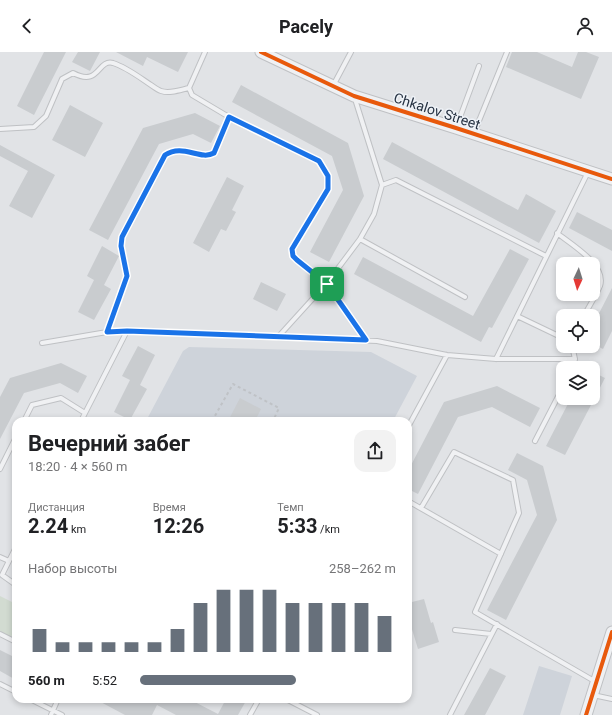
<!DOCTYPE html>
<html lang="ru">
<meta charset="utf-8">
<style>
:root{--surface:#fff;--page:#f2f2f2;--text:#202124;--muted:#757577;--accent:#67707b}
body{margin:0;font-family:Roboto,sans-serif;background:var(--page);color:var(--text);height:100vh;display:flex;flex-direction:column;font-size:15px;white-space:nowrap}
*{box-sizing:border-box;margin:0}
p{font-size:13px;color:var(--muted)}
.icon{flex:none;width:22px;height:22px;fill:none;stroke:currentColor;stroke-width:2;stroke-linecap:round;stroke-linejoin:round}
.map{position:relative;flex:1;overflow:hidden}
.drawer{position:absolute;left:12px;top:365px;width:400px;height:286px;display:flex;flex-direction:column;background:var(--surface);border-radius:12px;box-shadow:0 2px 6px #0003}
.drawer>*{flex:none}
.needle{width:26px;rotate:184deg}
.tools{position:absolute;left:556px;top:205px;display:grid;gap:8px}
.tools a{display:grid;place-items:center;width:44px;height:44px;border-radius:8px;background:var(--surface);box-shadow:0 2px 6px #0003;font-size:20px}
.pin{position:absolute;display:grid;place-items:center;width:34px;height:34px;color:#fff;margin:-17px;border-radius:8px;box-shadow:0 2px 6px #0006}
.round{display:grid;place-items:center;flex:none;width:42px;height:42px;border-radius:12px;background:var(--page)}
.overview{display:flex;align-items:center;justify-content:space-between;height:68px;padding:0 16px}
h1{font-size:22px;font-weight:700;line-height:30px}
.metrics{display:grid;grid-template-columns:repeat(3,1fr);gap:6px;height:68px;padding:4px 16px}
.metrics div{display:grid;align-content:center}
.metrics b{font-size:20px;font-weight:700}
.metrics small{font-size:11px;font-weight:400}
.metrics p{font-size:11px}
.chart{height:112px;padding:8px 16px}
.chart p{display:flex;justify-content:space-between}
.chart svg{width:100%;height:72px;margin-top:4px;stroke:var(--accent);stroke-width:6}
ul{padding:0 16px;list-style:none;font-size:13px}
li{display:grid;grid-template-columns:64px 48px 1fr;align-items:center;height:30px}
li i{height:10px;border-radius:5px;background:var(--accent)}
header{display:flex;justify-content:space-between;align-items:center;height:52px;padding:0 16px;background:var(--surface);font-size:18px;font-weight:700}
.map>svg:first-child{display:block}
</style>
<header><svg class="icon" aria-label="back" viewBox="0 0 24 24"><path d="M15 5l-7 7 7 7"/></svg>Pacely<svg class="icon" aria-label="person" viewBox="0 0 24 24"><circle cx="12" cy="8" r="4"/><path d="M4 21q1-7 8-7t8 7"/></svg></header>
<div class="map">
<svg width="612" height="663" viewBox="0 0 612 663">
<rect width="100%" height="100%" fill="#e1e3e6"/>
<path fill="#ced3da" d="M189,295L371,300L417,324L393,369H146L183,299Z
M539,614L572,624L560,663H523Z"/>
<path fill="#d2dbd1" d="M0,544L16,552V576L11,585L0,580Z"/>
<path fill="#c9cccf" d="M44,0H66L34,63L17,54Z
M78,0H100L90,19L72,10Z
M116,0H188L178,20L147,5L143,14Z
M512,0H537L572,15L578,0H586L599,5L581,47L506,15Z
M241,33L348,91L364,144L329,210L310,200L343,138L332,104L232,50Z
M70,53L103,71L85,105L52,88Z
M195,61L220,74L211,91L193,82L159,92L108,188L89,178L143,76Z
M392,90L518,158L526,142L556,159L539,191L383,107Z
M0,93L55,123L32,166L9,154L28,119L0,104Z
M227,125L244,134L232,158L236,160L226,179L221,177L209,200L193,191Z
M577,160L612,178V199L569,176Z
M102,194L119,204L104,233L111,237L94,268L78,260L94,228L87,224Z
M510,197L529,207L492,276L489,275L481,290L354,222L363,205L473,264Z
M261,230L286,242L277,259L253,247Z
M612,236V279L603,297L593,292V273Z
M138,294L155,303L140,333L147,337L130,368L114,360L130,328L122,324Z
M61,311L87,324L78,341L60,331L24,341L0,387V345L10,326Z
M593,320L605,326L565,403L546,394L571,346H593Z
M497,334L540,356L530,375L492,355L458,365L418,442L408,437V419L444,350Z
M240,346L261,357L255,369H228Z
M517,401L543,414L557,468L506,568L487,558L537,463L527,428L508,418Z
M424,547L431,571L433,570L439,590L418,597L411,574H408V551Z
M0,598L16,606V628L0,619Z
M490,616L506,624L485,663H464Z
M95,647H189L218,662L226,647H247L238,663H176L157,653L152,663H125Z"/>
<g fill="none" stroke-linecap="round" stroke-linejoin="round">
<defs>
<path id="service" d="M205,0L189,36L192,43L229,65L319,109L328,124L327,137L292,197L293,204L297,208L327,231L366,288
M334,32L351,0
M456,76L479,14
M0,77L34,75L46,64L62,27L73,21C100,35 97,7 113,11C126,15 139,25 151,33C154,35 158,38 161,39C170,42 180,38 189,36
M474,81L507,0
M382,133L396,128L546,204
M557,181C572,193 607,213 600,234C596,244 589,254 584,264
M360,187L465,245
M517,264L563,286
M107,280L127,224L121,194L122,185L165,103C184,91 201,109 214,101L229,65
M278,285L327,231L360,187L374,162L382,133L355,47
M42,291L107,280L127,279L377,289L447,303L496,307H575
M572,294L575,307L573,316
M496,307L588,120
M24,369L32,353L61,346L85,361
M81,369L127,279
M408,375L447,303
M535,389L563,335
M0,417L16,385
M408,449L501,502
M421,456L454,400L513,428L519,461L475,560L596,630
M16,495L2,523L16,533
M0,505L9,509
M455,578L491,582
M0,582L16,590
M0,632L16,640
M593,643L612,647
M30,647L62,663
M286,647L317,663
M51,663L58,647
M250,663L259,647
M450,663L497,572"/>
<path id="tertiary" d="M261,0L354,44L456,76L612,127
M586,663L612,580"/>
</defs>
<use href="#service" stroke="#bfc1c4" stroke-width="6"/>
<use href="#tertiary" stroke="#bfc1c4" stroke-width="13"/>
<path stroke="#bfc2c6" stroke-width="2" stroke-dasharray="3 3" stroke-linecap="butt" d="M212,369L233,332L279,356L273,369"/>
<use href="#service" stroke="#f0f1f3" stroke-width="4"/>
<use href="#tertiary" stroke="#f0f1f3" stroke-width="11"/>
<defs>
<path id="cycleway" d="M261,0L354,44L456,76L612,127
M586,663L612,580"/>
</defs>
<use href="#cycleway" stroke="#eef2f7" stroke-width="6"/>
<use href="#cycleway" stroke="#e8590c" stroke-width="4"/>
</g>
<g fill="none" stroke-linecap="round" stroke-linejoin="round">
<defs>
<path id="route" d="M229,65L319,109L328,124V137L292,197L293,204L297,208L327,232L366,288L127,279L107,280L127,224L121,194L122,185L165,103C183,91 200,109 214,101Z"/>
</defs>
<use href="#route" stroke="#fff" stroke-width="8"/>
<use href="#route" stroke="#1a73e8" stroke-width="5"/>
</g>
<g text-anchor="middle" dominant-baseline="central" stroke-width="3" stroke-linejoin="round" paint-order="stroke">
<g font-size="14" fill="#263242" stroke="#eef2f7">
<text transform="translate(437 59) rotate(18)">Chkalov Street</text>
</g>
</g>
</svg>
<div class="tools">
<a><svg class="needle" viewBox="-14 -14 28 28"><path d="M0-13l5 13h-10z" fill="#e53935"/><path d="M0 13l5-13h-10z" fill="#757577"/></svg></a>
<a><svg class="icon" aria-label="locate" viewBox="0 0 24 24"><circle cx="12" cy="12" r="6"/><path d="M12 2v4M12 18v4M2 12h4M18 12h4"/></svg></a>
<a><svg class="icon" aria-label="layers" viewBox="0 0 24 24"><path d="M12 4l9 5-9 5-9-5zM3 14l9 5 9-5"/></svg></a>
</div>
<div class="pin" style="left:327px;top:232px;background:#1e9e55"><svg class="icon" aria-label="arrive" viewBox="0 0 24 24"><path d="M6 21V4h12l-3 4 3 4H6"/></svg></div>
<section class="drawer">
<div class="overview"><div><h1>Вечерний забег</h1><p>18:20 · 4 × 560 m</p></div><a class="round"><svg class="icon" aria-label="share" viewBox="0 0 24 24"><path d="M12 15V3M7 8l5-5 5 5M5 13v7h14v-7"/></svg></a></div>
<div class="metrics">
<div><p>Дистанция</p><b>2.24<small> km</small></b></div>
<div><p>Время</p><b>12:26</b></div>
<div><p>Темп</p><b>5:33<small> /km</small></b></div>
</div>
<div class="chart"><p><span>Набор высоты</span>258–262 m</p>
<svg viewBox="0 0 160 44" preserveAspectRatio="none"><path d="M5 44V30M15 44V38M25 44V38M35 44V38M45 44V38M55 44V38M65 44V30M75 44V14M85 44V6M95 44V6M105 44V6M115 44V14M125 44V14M135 44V14M145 44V14M155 44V22"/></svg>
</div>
<ul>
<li><b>560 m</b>5:52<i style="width:61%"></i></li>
</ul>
</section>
</div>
